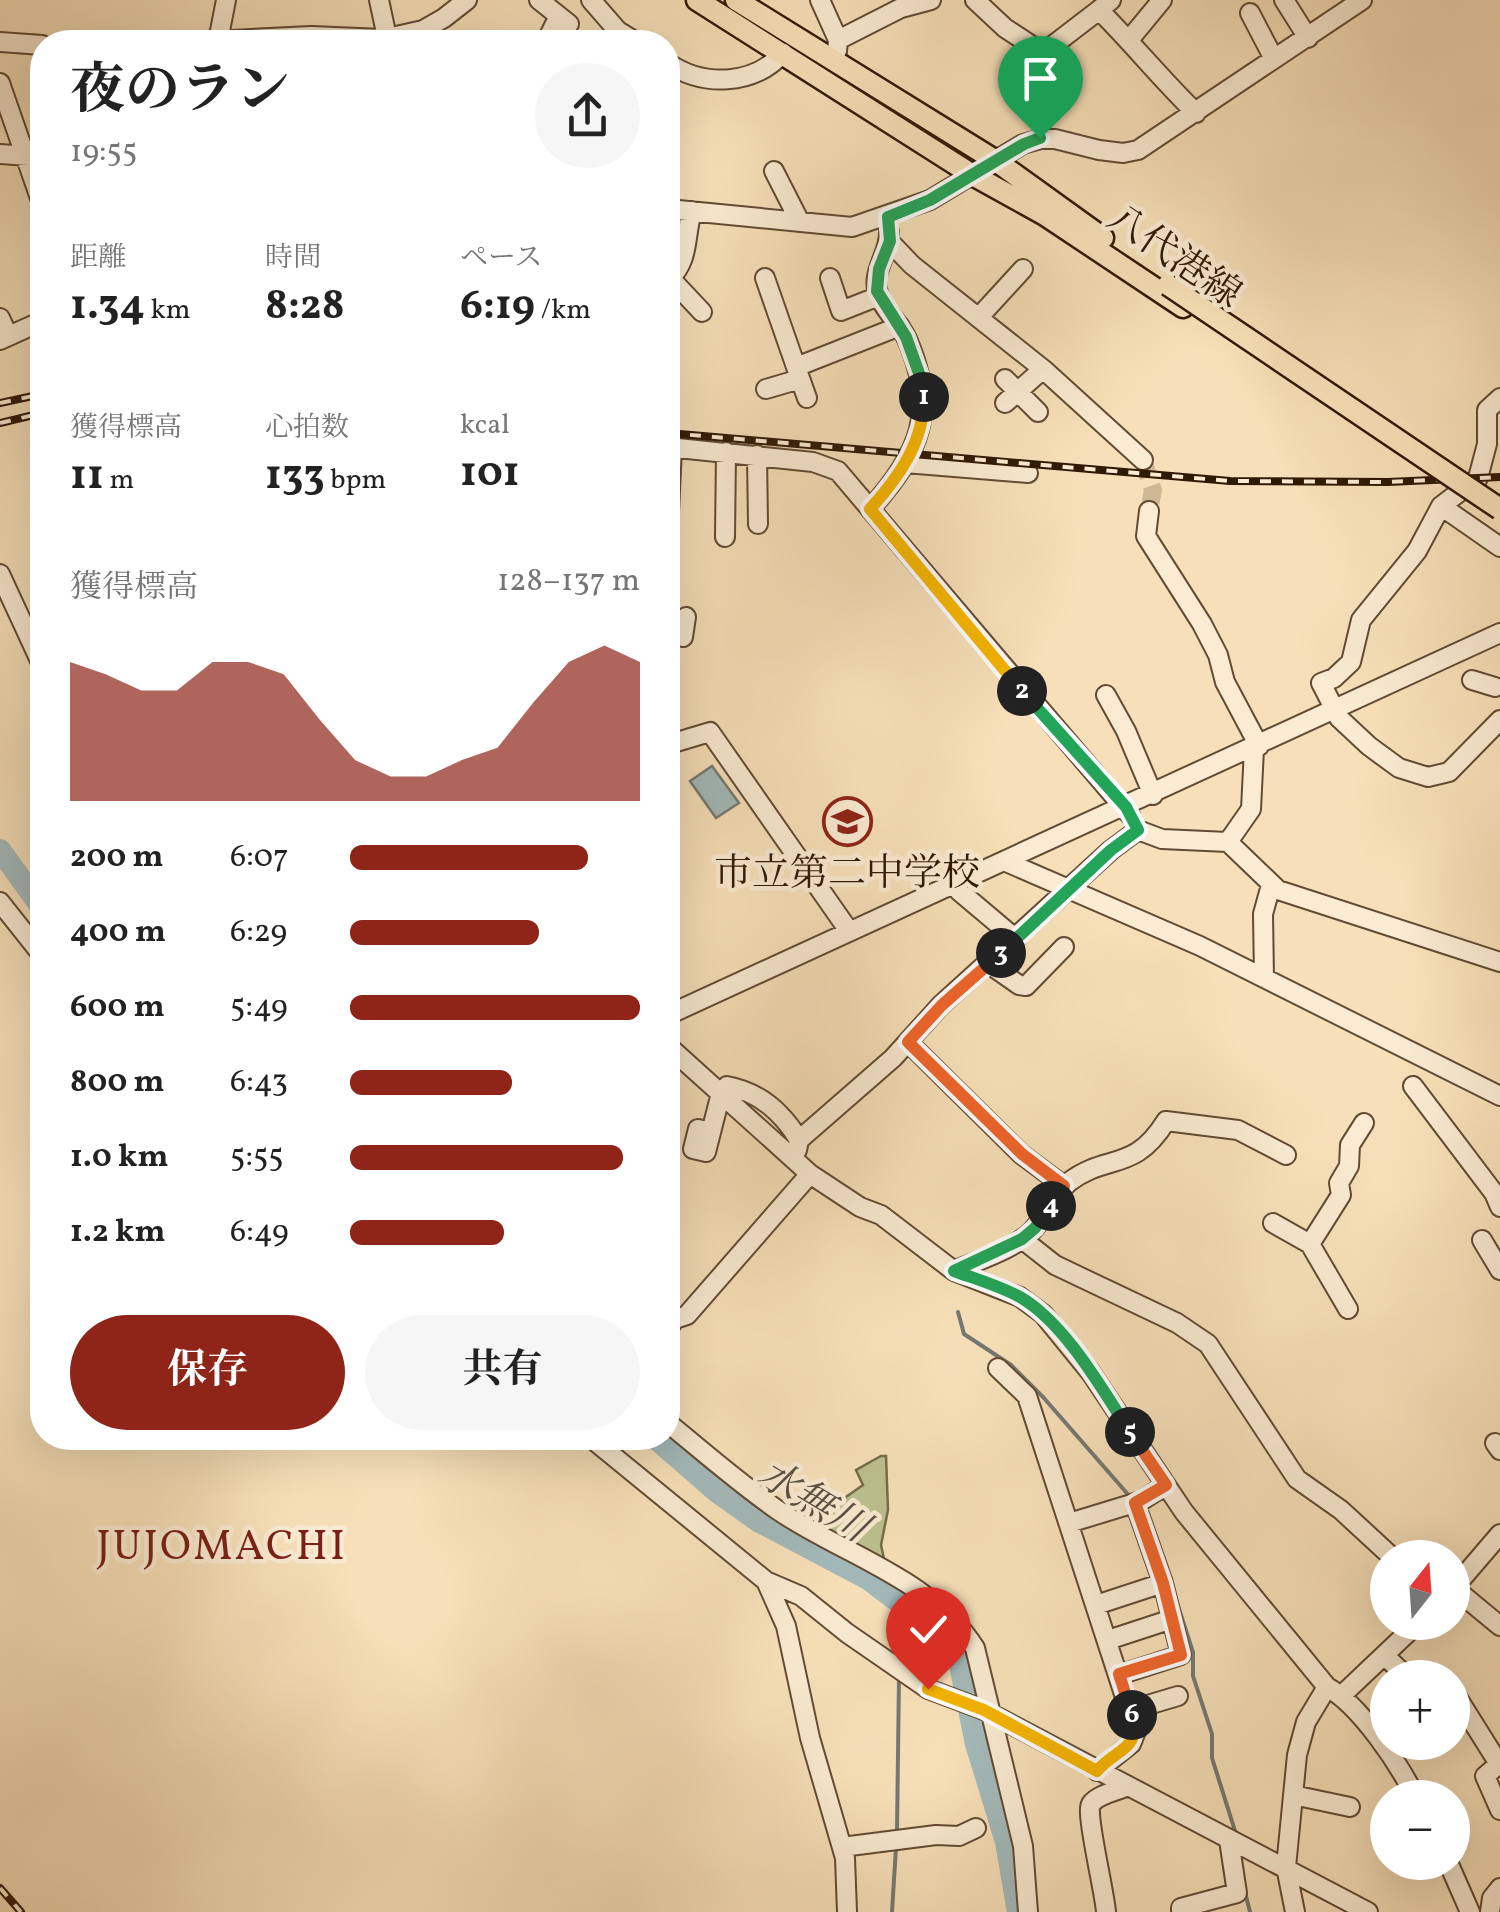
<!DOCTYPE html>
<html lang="ja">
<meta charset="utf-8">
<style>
:root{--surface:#fff;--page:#f6f6f6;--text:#222;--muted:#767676;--accent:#8f2418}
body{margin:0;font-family:Vollkorn,"Noto Serif JP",serif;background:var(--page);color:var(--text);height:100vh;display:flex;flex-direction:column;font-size:38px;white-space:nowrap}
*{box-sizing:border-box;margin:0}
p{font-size:32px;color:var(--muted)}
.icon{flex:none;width:55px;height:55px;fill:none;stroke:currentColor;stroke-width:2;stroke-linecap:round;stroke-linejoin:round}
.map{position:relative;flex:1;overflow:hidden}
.side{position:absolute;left:30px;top:30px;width:650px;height:1420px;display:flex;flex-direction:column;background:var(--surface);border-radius:40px;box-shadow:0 10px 40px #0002}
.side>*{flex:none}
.needle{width:65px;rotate:17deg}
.fabs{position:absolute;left:1370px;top:1540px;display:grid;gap:20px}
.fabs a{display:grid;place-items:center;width:100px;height:100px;border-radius:50%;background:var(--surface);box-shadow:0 10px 40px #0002;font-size:50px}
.pin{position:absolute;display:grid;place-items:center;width:85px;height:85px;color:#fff;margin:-102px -42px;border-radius:50% 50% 50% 0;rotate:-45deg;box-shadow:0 0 10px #0007}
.pin .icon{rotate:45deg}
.km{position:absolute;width:50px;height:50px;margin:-25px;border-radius:50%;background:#222;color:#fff;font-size:28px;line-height:50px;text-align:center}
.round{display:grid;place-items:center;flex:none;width:105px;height:105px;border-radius:52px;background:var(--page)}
.overview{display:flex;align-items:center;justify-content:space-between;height:170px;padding:0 40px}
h1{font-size:55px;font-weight:700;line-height:75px}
.stats{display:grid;grid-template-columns:repeat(3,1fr);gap:15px;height:170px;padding:10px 40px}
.stats div{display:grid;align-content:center}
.stats b{font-size:42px;font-weight:700}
.stats small{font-size:28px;font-weight:400}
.stats p{font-size:28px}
.chart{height:280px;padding:20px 40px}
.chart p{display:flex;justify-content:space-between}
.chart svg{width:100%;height:180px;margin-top:10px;fill:var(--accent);opacity:.7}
.action{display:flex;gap:20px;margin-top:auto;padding:20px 40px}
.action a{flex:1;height:115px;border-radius:60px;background:var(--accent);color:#fff;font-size:40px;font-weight:700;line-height:115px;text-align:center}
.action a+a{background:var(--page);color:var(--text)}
ul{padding:0 40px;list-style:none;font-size:32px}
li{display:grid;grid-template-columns:160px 120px 1fr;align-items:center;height:75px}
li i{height:25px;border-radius:12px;background:var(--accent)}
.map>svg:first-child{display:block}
</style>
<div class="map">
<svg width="1500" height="1912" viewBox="0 0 1500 1912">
<rect width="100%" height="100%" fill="#f7e0b9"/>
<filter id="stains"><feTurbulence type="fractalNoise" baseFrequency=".002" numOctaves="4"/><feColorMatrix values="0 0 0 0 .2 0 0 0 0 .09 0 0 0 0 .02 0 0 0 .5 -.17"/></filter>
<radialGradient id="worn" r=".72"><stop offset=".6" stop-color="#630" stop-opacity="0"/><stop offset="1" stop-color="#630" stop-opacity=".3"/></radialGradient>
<path fill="#bcc290" stroke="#766d4b" stroke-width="2.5" d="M881,1456H886L888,1510L881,1545L885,1563L787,1512L827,1510L863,1485L856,1470Z"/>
<path fill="#a3babb" stroke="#757973" stroke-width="2.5" d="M712,766L739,803L716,818L690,781Z"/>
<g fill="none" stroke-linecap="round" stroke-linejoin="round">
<path stroke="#757973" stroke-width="4" d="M958,1312L964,1334L1011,1365L1043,1397L1132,1499
M1157,1541L1193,1652V1676L1212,1734V1758L1236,1834
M899,1663L903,1605
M897,1832L899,1677
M1245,1892L1250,1912
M892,1912L896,1847"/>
<path stroke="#a3babb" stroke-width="22" d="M0,850L42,908
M655,1438L717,1492L758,1521L868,1579L942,1635L958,1655L976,1744L1006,1842L1018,1912"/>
<path stroke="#cfb895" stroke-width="18" stroke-dasharray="18 9" stroke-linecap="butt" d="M1143,460L1153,490L1149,511"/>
<defs>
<path id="minor" d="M379,0L388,42
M539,0L569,24
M591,0L618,31L636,42
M820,0L838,40L837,51
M975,0L1005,28L1043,53L1099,10
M1111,0L1099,10C1133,44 1162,80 1196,113
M1284,0L1308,38
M1250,13L1274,59
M838,40L901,8L931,0
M1129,40L1162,0
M218,41L226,0
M0,42L42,45
M192,42L311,36L383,39L423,30L444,18L467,0
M546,42L558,18
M668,63C703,87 753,86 783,53
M0,83L42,204
M0,154L42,157
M774,171L800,222
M668,209L852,227L930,200L1023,144L1041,139H1055L1099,150L1123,153L1138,150L1362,0
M889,241L912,265L1043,369L1143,460
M670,278L702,312
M765,278L796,367
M830,278L841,311L879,296
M668,281C690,259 684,240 692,211
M979,317L1023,269
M0,318L8,336
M0,340L42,321
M1005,379L1038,412
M766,389L800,379
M807,398L796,367L900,326
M1500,398L1487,410V444L1478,478L1441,506L1417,551L1361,620L1351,662L1334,678L1321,683L1339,718L1369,746L1399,768L1428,777L1449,772L1500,720
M1005,403L1043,369
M668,447L813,462L838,471L1130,815
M757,455L758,524
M905,463L1028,473
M1441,506L1500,547
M870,509C920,454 938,410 907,339C900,323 883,310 878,293C871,271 890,253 889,232
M1149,511L1146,536L1202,624L1218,655L1225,682L1259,746
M668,534L672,447
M725,537L726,452
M0,574L42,665
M668,634L683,637L686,617
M1472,680L1495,687
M1106,695L1126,731L1153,795
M668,738L670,744L710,732L849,931
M1228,842L1251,809L1254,749
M1004,861L1200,946L1500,1096
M957,882L959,891L1016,939
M0,902L42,955
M989,964L1019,985L1026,986L1064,947
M1264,978L1263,914L1271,885
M668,1015L1500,633
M908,1042L1021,1154L1064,1186
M668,1046L810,1174L860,1207L881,1215L954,1271L1020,1297L1043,1314L1091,1373L1184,1512L1327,1687C1360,1705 1399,1764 1416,1798
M1413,1086L1494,1193L1500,1207
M711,1132L698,1129L693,1149L706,1152L721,1093L727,1086C760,1092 782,1112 799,1140L797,1150
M799,1140L893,1058L941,1005L1111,850L1138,830L1162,839L1228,842L1278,890L1500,962
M1273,1223L1310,1244L1348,1309
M1022,1239L1055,1265L1177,1323L1208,1344L1297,1479L1341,1510L1393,1558
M1482,1240L1500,1270
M1310,1244L1341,1195L1339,1183L1349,1166L1350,1145L1364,1123
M954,1271C978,1260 1012,1250 1031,1232C1046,1217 1053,1195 1069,1182C1107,1153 1134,1173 1166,1121L1238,1130L1286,1155
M668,1329L675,1319L687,1315L810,1174
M998,1368L1027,1396L1136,1731L1131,1744L1097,1771
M668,1423C705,1453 742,1486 782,1513C847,1556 931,1579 975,1648L1023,1846L1028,1912
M591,1438L766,1581L801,1596L847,1633L928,1689L984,1710L1368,1912
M1495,1443L1500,1450
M1069,1523L1141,1501L1166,1485
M766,1581L786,1626L810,1738L845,1858L847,1912
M1454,1588L1500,1626
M1452,1590L1500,1534
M1096,1605L1163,1583
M1108,1640L1172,1619
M1384,1655L1408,1678
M1119,1675L1181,1655L1163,1583L1135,1503
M1452,1689L1499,1764L1485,1776L1500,1810
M1342,1695L1419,1622
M1131,1710L1178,1696
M1293,1795L1350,1807
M842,1847L936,1835L959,1836L976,1828
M1448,1862L1470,1912
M1106,1912C1105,1894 1085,1811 1091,1804C1097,1795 1116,1791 1126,1787
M1181,1912V1908L1237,1893L1229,1840
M1295,1912L1286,1867L1297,1755L1306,1722L1327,1687
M1490,1912L1492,1898L1500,1888"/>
<path id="major" d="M697,0L971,174L1045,215L1183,307
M736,0L996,161L1103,238"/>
</defs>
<use href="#minor" stroke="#624a33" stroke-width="22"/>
<use href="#major" stroke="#301806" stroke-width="25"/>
<use href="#minor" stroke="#faebd2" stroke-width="18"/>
<use href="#major" stroke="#f7e0b9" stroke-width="20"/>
<defs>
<path id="rail" d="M0,403L42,394
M0,423L42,413
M668,433L1230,481L1388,482L1500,477
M0,1888L21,1912"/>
</defs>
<use href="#rail" stroke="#301806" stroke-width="8"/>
<use href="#rail" stroke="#faebd2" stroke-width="4" stroke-dasharray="11" stroke-linecap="butt"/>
<defs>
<path id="major-bridge" d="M1168,285L1500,509"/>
</defs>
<use href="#major-bridge" stroke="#301806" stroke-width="25" stroke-linecap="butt"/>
<use href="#major-bridge" stroke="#f7e0b9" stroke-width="20"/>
</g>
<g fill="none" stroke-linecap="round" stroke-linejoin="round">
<defs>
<path id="split-1" d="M924,397L920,376L906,337L877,291L879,269L890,241L888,217L930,200L1024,144L1040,138"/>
<path id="split-2" d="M924,397C924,442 899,477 870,509L1022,691"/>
<path id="split-3" d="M1001,953L1111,850L1138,830L1126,807L1022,691"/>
<path id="split-4" d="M1001,953L942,1005L908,1042L1022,1154L1064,1186L1051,1206"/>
<path id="split-5" d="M1051,1206L1035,1228L1022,1239L954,1271C976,1279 1000,1286 1020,1297C1065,1323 1102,1389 1130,1432"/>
<path id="split-6" d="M1130,1432L1166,1485L1135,1503L1163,1583L1181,1655L1119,1674L1132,1715"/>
<path id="split-7" d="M928,1689L984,1710L1097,1771C1116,1748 1141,1751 1132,1715"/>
</defs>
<use href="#split-1" stroke="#fff" stroke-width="20"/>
<use href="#split-2" stroke="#fff" stroke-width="20"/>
<use href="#split-3" stroke="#fff" stroke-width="20"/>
<use href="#split-4" stroke="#fff" stroke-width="20"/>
<use href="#split-5" stroke="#fff" stroke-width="20"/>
<use href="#split-6" stroke="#fff" stroke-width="20"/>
<use href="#split-7" stroke="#fff" stroke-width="20"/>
<use href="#split-1" stroke="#22a559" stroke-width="12"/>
<use href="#split-2" stroke="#f5b400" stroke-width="12"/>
<use href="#split-3" stroke="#22a559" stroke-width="12"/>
<use href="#split-4" stroke="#f0652b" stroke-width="12"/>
<use href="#split-5" stroke="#22a559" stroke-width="12"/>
<use href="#split-6" stroke="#f0652b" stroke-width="12"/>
<use href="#split-7" stroke="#f5b400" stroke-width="12"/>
</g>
<defs>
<symbol id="school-ring" viewBox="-11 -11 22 22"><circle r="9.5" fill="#faebd2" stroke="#8f2418" stroke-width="1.5"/><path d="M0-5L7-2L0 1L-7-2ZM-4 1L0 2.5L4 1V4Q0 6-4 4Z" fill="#8f2418"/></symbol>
</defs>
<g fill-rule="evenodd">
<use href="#school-ring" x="820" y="794" width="55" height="55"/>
</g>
<g text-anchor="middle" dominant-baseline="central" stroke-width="9" stroke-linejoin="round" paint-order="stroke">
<g font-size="38" fill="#301806" stroke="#faebd2">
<text transform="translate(1173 258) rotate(34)">八代港線</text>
</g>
<g font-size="38" fill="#301806" stroke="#faebd2">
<text x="847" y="875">市立第二中学校</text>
</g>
<g font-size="40" font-style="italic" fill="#585145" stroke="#faebd2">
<text transform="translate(812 1503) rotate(31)">水無川</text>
</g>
<g font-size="42" letter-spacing="2.5" fill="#7a1f14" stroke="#faebd2">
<text x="222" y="1548">JUJOMACHI</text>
</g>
</g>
<rect width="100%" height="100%" filter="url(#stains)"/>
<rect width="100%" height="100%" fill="url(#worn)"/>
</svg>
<div class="fabs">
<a><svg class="needle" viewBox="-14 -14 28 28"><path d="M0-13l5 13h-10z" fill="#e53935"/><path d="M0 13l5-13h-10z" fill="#767676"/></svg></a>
<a>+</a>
<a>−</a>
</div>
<div class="pin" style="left:1040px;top:138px;background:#1e9e55"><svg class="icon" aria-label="arrive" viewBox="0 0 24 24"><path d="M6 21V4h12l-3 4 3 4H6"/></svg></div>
<div class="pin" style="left:928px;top:1689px;background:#d93025"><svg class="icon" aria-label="check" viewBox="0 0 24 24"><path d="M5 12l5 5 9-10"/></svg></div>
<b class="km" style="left:924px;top:397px">1</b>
<b class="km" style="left:1022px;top:691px">2</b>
<b class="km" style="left:1001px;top:953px">3</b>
<b class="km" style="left:1051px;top:1206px">4</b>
<b class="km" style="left:1130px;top:1432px">5</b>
<b class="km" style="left:1132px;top:1715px">6</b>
<section class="side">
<div class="overview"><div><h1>夜のラン</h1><p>19:55</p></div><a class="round"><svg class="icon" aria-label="share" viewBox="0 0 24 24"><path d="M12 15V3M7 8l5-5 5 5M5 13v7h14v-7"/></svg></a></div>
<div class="stats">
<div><p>距離</p><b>1.34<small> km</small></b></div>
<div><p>時間</p><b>8:28</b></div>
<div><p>ペース</p><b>6:19<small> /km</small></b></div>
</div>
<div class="stats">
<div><p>獲得標高</p><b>11<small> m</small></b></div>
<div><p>心拍数</p><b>133<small> bpm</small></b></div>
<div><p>kcal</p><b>101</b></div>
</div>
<div class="chart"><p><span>獲得標高</span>128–137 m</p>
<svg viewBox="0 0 160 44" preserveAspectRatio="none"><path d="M0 44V10L10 13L20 17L30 17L40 10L50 10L60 13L70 24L80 34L90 38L100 38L110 34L120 31L130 20L140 10L150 6L160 10V44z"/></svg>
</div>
<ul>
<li><b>200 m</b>6:07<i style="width:82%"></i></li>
<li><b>400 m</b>6:29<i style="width:65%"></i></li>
<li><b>600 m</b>5:49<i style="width:100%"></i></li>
<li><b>800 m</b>6:43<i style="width:56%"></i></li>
<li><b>1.0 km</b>5:55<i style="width:94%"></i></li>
<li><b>1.2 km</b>6:49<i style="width:53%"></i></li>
</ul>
<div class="action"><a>保存</a><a>共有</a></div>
</section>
</div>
